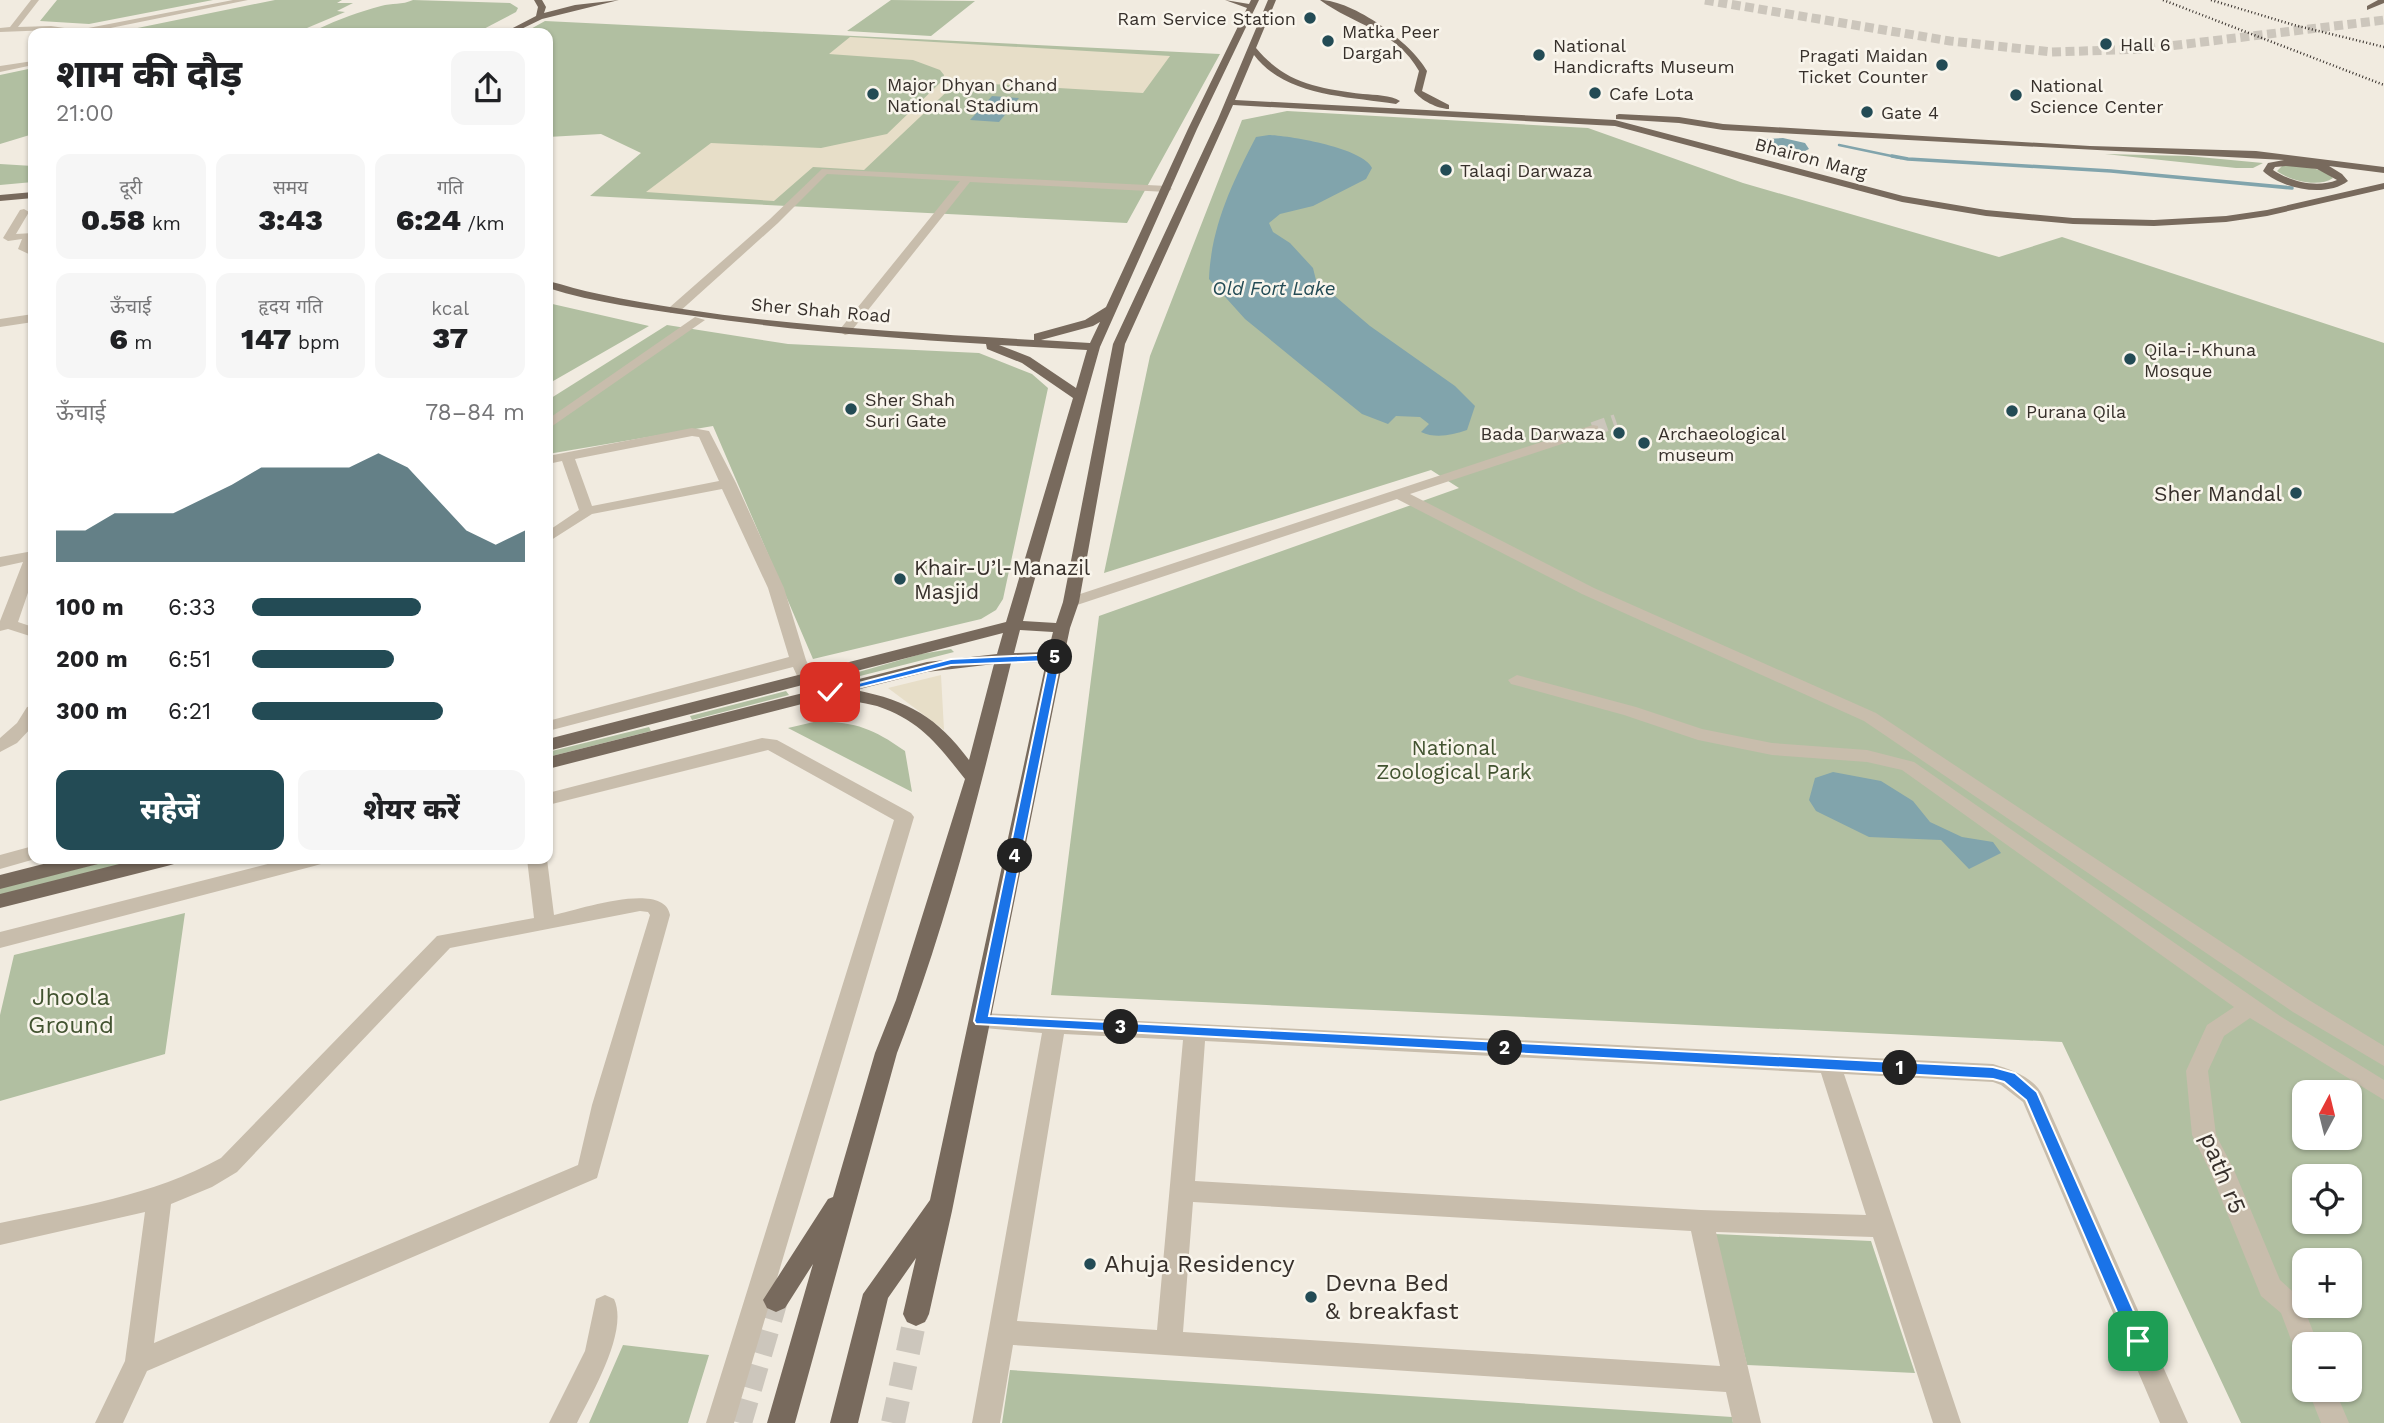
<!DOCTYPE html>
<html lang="hi">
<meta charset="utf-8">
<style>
:root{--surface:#fff;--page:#f6f6f6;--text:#202124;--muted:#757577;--accent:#234b55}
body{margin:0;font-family:"Work Sans","Noto Sans Devanagari",sans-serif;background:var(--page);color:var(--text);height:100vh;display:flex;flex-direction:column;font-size:26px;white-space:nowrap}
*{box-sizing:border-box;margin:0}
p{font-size:23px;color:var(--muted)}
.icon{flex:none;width:38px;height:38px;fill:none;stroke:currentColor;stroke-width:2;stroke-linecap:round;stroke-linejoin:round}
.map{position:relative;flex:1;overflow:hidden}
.side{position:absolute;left:28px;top:28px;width:525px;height:836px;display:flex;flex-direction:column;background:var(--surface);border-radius:14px;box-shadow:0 2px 5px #0004}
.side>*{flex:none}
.needle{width:46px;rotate:7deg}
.tools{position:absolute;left:2292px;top:1080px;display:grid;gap:14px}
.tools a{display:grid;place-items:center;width:70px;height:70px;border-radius:14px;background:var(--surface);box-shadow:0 2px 5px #0004;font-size:35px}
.pin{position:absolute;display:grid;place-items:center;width:60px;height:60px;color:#fff;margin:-30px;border-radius:14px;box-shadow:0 4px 10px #0006}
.km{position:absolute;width:35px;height:35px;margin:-18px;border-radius:50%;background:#222;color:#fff;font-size:19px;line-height:35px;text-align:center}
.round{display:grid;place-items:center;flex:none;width:74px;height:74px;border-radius:14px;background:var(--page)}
.headline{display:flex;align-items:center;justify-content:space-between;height:119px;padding:0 28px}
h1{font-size:38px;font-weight:800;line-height:52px}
.figures{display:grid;grid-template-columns:repeat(3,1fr);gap:10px;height:119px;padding:7px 28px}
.figures div{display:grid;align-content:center;border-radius:14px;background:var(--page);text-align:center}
.figures b{font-size:30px;font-weight:800}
.figures small{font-size:19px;font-weight:400}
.figures p{font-size:19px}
.chart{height:196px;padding:14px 28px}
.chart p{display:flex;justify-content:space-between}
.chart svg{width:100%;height:126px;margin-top:7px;fill:var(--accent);opacity:.7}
.cta{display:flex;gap:14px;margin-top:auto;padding:14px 28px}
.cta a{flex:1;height:80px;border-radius:14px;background:var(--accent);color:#fff;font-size:28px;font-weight:800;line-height:80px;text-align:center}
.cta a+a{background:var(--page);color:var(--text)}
ul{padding:0 28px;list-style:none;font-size:23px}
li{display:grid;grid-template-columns:112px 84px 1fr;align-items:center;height:52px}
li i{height:18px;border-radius:9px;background:var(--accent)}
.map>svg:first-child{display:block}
</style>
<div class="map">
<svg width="2384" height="1423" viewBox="0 0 2384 1423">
<rect width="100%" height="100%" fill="#f1ebe0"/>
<path fill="#b1bfa1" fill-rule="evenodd" d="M57,0H213L89,24L40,21Z
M275,0H342L337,3H353L337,11L345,12L307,28L218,33H113Z
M413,0L510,3L518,8L516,12L476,33H348L318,29C339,19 359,12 381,6C392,3 402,5 413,0Z
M891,0L975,1L931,36L847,31Z
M545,21L1220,54L1127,223L590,196L641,153L601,134L548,137V33L527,31Z
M33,68V134L0,144V75Z
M1287,111L1588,128L1743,183L1999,257L2062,237L2384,343V1423H2241L2062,1042L1051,995L1099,616L1459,488L1431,470L1104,573L1150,356L1242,120ZM2305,1092H2350V1138H2305ZM2305,1176H2350V1222H2305ZM2305,1260H2350V1306H2305ZM2305,1344H2350V1390H2305Z
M2105,154L2188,156L2263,163L2253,168H2236Z
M0,164L33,166V182L0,185Z
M2282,166C2298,165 2322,167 2333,178C2319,188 2290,181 2277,171Z
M548,303L649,326L548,384Z
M667,325L788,344L979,353L1032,374L1048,388L1003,599L996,610L981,619L813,659L713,426L548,454V400Z
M951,649L954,652L821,686L817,684L921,654Z
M786,691L789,695L692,720L690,716Z
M818,721C858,723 872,728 905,751L912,792L788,728Z
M649,727L651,731L548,757V752Z
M116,859H145L0,895V888Z
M185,913L165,1054L0,1101V1015L14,955Z
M1715,1234L1871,1241L1915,1373L1747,1365Z
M623,1345L709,1355L688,1423H589Z
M1010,1370L1732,1417L1733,1423H1002Z"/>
<path fill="#e7dec8" d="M850,37L1170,56L1143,93L957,82L864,170L813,167L774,201L646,192L711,143L821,148L887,134L942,81L944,75L940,70L913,60L829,54Z
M941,675L944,730L888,688Z"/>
<path fill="#81a4ac" d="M992,96L1019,98L999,122L970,120Z
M1269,135C1291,136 1363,148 1372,168L1366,179L1313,206L1280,214L1269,223L1273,232L1290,243L1313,268L1316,280L1370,326L1455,386L1475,406L1467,430C1452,435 1436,439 1421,432L1429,424L1420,417L1396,416L1388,424L1362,414L1311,373L1245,319L1209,279C1211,227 1232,183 1256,137Z
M1783,138L1805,143L1809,149C1795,157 1771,155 1760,144L1766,139Z
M1833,772L1881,781L1913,801L1930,822L1962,837L1993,842L2001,853L1969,869L1941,840L1869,837L1816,811L1809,800L1815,778Z"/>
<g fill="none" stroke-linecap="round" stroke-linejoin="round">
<path stroke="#81a4ac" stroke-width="2.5" d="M1839,145L1901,158"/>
<path stroke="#81a4ac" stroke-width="3.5" d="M1892,156L1908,159L2111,171L2292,188"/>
<path stroke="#ccc6bc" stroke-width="14" stroke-dasharray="14 7" stroke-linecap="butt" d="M1593,429L1616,421"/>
<path stroke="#ccc6bc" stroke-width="9" stroke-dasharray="9 4.5" stroke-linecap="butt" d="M1705,0L1950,41L2052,52L2145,49L2384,20"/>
<path stroke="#ccc6bc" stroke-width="24" stroke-dasharray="24 12" stroke-linecap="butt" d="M740,1423L776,1300
M893,1423L916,1314"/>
<path fill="#c8bdac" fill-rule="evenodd" d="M31,0H39L18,27L51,26L78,30L233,0H248L86,33L51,30L0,32V28L10,27Z
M33,61V65L0,72V66Z
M822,169L1167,186L1172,189L1167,192L970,182L849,334L845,335L839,331L841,328L960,181L827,174L778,223L678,313H670V307L770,219Z
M24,209L29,212L16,234L33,233L29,248L33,249V256L18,249L22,239L8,241L3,238L20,210Z
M33,314V322L0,327V319Z
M695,317L705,320L548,429V419Z
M1593,425L1598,426V432L1410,494L1594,588L1876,713L2309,1000L2384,1046V1066L2293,1012L1864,721L1582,594L1397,499L1077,605L1071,607L1063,602L1065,599Z
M692,428L709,431L736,483L784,588L806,660L823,696L814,701L808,700L793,667L548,731V721L789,657L768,588L722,489L592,514L548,542V531L579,510L562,461L548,464V456ZM692,436L699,437L719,481L592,506L575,459Z
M33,551V578L18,622L33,627V637L8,629L0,631V621L23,562L0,567V557Z
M1517,675L1636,707L1702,729L1772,743L1867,750L1914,762L2280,1016L2384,1080V1100L2250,1018L2224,1036L2208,1071L2216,1135L2234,1170L2280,1280L2300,1298L2318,1344H2305V1356L2296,1353L2281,1313L2261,1296L2210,1171L2192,1135L2186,1071L2207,1025L2234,1007L1902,770L1867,762L1772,755L1698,740L1624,715L1511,684L1508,680Z
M33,706V726L17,743L0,752V738L17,723L27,707Z
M762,738L777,740L911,813L914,817L734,1423H706L894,820L768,750L548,805V793Z
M33,846L35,859L0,869V855Z
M287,859H324L321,864L314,866L0,948V932Z
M527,859H547L554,915C578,910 664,880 670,915L597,1178L147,1371L123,1423H95L125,1361L145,1212L0,1245V1223C76,1207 152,1196 221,1158L437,936L534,918ZM640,911L648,912L650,915L592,1105L578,1165L154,1343L171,1204L212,1187L237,1172L450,948Z
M981,1013L1993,1064C2012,1070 2034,1077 2043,1096L2188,1423H2160L2023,1102L2001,1085L1993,1082L1844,1074L1961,1423H1933L1873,1237L1716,1232L1761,1423H1733L1726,1392L1013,1345L1000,1423H972L1042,1033L973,1027L970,1021L973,1015ZM1064,1034L1183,1040L1157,1330L1017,1321ZM1205,1041L1821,1073L1866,1215L1701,1210L1195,1181ZM1193,1202L1691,1231L1720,1366L1183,1332Z
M605,1295L614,1299C629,1331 592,1393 577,1423H549L585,1351L596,1299Z
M2308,1390H2335L2349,1423H2321Z"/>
<path fill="#786a5d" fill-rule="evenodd" d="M534,0H542L546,7L544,13L575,5L619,0L542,19L513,33H503L536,16L538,7Z
M1225,0L1249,4L1251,0H1259L1197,129L1100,347L1023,621L1056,623L1063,602L1113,344L1218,119L1268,0H1276L1256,48C1286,84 1319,88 1363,94C1375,95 1391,95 1400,101L1396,104C1347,96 1286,97 1254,55L1235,100L1615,120L1903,196L1986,210L2073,218L2154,220L2226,216L2267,210L2384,183V189L2267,216L2226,222L2154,226L2073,224L1986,216L1902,202L1615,126L1233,105L1125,344L1079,602L1070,628L1056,694L952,1211L929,1314L925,1322L916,1326L907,1322L903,1314L916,1258L888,1298L858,1423H830L863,1294L930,1200L1046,662L1011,663C979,794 946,927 897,1053L795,1423H767L813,1264L785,1308L776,1312L767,1308L763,1300L828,1199L833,1197L875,1053L896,1000L965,779C937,744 921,721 877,706C862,702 847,701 833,696L548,769V757L927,662L997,654L1003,633L548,751V739L1006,622L1073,398L1022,363L987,349L986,344C888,338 791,330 694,316C645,309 595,303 548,288V281C565,285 582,291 599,294C742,324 889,331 1034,340V334L1085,320L1106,307L1188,129L1247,8ZM1100,322L1090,343L1041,340L1093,326ZM999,345L1087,350L1076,388L1030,357ZM1020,630L1053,632L1048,652L1014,653ZM994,664L969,760C937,717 909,701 856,690L927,672Z
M1320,0C1353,0 1412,43 1427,71L1422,91L1449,105V109C1438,109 1420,100 1414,91L1419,71C1397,31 1354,25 1320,0Z
M2378,0H2384V3L2367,10V6Z
M1619,114L1679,117L1723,124L2090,146L2256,151L2384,167V173L2329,166L2342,174L2348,181C2326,198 2282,189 2263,171L2268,163L2284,160L1723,130L1679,123L1616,119V115ZM2286,166L2317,169L2337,180C2317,188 2291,182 2273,170L2275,167Z
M33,192V198L0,201V195Z
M63,859H101L98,864L0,889V875Z
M139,859H177L174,864L167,866L0,908V894Z"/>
<path stroke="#37302b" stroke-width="2.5" stroke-dasharray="1 2.5" stroke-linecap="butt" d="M2163,0L2384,85
M2211,0L2294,25L2384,47"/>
</g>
<path fill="#1a73e8" stroke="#fff" stroke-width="2" d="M1056,654L1061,657L989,1016L1993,1067L2015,1073L2037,1092L2147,1341L2145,1347L2138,1349L2132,1347L2026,1100L2004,1082L1993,1079L976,1024L974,1021L1049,661L951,665L830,695L824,692L951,659Z"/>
<g fill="#234b55" stroke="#f9f5ec" stroke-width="2.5">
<circle cx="1310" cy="18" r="7"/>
<circle cx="1328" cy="41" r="7"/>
<circle cx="2106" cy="44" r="7"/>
<circle cx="1539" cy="55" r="7"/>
<circle cx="1942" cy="65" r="7"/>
<circle cx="1595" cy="93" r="7"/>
<circle cx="873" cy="94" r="7"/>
<circle cx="2016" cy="95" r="7"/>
<circle cx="1867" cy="112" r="7"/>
<circle cx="1446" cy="170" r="7"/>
<circle cx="2130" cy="359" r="7"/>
<circle cx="851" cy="409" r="7"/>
<circle cx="2012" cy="411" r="7"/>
<circle cx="1619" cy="433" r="7"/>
<circle cx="1644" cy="443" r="7"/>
<circle cx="2296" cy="493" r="7"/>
<circle cx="900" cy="579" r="7"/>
<circle cx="1090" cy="1264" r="7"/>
<circle cx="1311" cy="1297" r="7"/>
</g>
<g text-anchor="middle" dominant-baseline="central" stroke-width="5" stroke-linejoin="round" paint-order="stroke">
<g font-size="18" fill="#37302b" stroke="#f9f5ec" text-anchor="start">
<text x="1296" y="18" text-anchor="end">Ram Service Station</text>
<text x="1342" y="31">Matka Peer<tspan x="1342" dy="21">Dargah</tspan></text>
<text x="2120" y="44">Hall 6</text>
<text x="1553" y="45">National<tspan x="1553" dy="21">Handicrafts Museum</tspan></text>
<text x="1928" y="55" text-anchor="end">Pragati Maidan<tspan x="1928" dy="21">Ticket Counter</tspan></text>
<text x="887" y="84">Major Dhyan Chand<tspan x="887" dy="21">National Stadium</tspan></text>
<text x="2030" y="85">National<tspan x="2030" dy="21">Science Center</tspan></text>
<text x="1609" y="93">Cafe Lota</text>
<text x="1881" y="112">Gate 4</text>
<text x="1460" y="170">Talaqi Darwaza</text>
<text x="2144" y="349">Qila-i-Khuna<tspan x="2144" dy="21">Mosque</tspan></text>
<text x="865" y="399">Sher Shah<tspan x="865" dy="21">Suri Gate</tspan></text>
<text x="2026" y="411">Purana Qila</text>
<text x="1605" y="433" text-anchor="end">Bada Darwaza</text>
<text x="1658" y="433">Archaeological<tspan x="1658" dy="21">museum</tspan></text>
</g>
<g font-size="18" fill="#37302b" stroke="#f9f5ec">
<text transform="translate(1811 158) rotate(15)">Bhairon Marg</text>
<text transform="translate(821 310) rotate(5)">Sher Shah Road</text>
</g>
<g font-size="19" font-style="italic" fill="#234b55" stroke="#f9f5ec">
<text x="1274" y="288">Old Fort Lake</text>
</g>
<g font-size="21" fill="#37302b" stroke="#f9f5ec" text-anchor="end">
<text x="2282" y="493">Sher Mandal</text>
<text x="914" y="567" text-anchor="start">Khair-U’l-Manazil<tspan x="914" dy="24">Masjid</tspan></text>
</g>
<g font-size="21" fill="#425330" stroke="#f9f5ec">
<text x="1454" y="747">National<tspan x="1454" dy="24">Zoological Park</tspan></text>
</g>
<g font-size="24" fill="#425330" stroke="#f9f5ec">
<text x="71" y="997">Jhoola<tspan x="71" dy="28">Ground</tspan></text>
</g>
<g font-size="24" fill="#37302b" stroke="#f9f5ec">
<text transform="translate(2223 1173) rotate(68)">path r5</text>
</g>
<g font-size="24" fill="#37302b" stroke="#f9f5ec" text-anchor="start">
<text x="1104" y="1264">Ahuja Residency</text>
<text x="1325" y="1283">Devna Bed<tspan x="1325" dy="28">&amp; breakfast</tspan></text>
</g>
</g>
</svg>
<div class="tools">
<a><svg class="needle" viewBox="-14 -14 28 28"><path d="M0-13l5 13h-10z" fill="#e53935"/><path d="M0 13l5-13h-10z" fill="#757577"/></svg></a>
<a><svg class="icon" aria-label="locate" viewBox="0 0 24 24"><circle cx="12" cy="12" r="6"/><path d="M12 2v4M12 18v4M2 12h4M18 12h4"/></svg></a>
<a>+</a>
<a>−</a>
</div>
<div class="pin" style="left:2138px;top:1341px;background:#1e9e55"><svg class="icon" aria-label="arrive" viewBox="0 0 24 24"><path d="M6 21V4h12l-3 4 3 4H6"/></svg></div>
<div class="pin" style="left:830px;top:692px;background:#d93025"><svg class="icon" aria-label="check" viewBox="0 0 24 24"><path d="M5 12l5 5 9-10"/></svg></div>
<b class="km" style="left:1900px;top:1068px">1</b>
<b class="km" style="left:1505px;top:1048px">2</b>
<b class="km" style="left:1121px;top:1027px">3</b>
<b class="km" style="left:1015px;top:856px">4</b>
<b class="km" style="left:1055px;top:657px">5</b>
<section class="side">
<div class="headline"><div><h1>शाम की दौड़</h1><p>21:00</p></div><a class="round"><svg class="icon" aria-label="share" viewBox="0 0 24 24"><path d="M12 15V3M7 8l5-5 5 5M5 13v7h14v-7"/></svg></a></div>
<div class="figures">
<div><p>दूरी</p><b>0.58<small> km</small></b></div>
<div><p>समय</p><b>3:43</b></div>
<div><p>गति</p><b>6:24<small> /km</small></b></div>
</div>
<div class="figures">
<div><p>ऊँचाई</p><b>6<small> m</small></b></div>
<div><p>हृदय गति</p><b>147<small> bpm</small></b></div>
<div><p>kcal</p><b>37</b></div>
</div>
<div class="chart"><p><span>ऊँचाई</span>78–84 m</p>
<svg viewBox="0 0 160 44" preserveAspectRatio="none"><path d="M0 44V33L10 33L20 27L30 27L40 27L50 22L60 17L70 11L80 11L90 11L100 11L110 6L120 11L130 22L140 33L150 38L160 33V44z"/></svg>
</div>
<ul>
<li><b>100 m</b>6:33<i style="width:62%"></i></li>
<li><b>200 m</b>6:51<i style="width:52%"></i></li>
<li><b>300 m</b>6:21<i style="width:70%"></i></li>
</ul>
<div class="cta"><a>सहेजें</a><a>शेयर करें</a></div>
</section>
</div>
